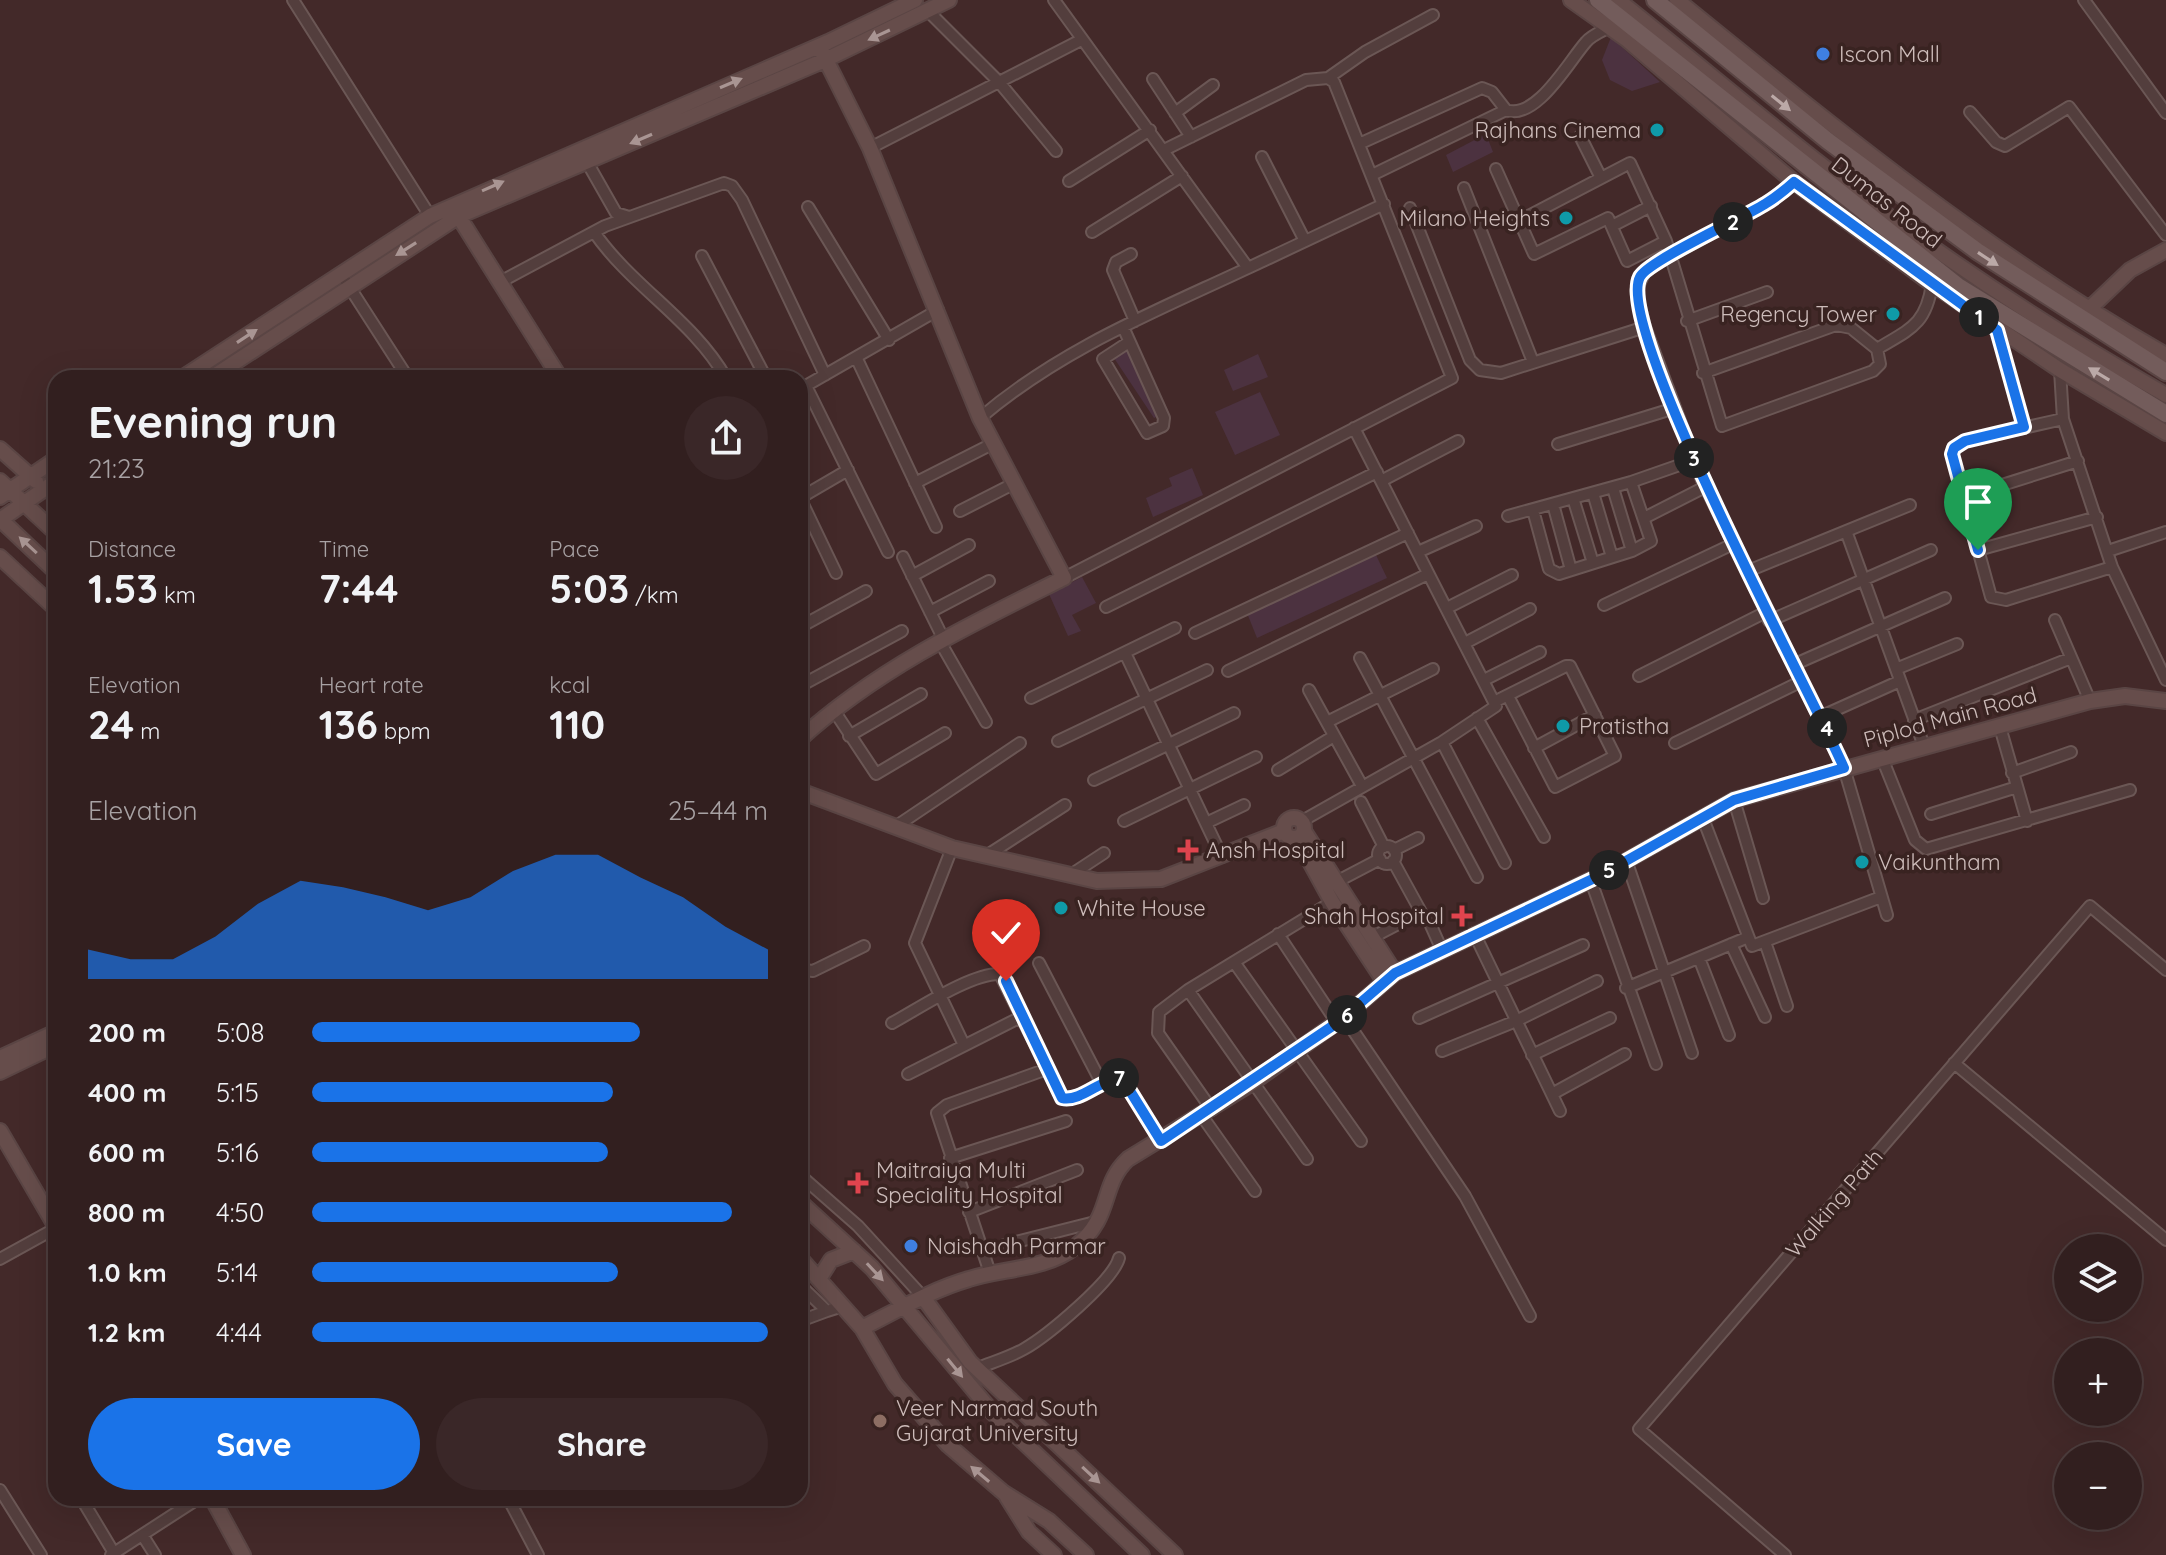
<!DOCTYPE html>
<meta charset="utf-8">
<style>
:root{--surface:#321f1f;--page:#3a2728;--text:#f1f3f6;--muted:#a8a2a4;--line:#4d3d3d;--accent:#1a73e8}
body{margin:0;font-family:Quicksand,sans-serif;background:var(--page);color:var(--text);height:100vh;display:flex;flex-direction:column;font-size:30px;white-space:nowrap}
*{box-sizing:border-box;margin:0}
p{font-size:26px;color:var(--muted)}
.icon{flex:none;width:44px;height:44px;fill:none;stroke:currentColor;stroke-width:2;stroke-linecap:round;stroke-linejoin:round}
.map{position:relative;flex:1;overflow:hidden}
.side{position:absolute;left:48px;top:370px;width:760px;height:1136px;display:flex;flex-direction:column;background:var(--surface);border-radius:24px;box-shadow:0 8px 32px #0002,0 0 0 2px var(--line)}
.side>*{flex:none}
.tools{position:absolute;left:2054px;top:1234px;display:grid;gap:16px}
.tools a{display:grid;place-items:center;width:88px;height:88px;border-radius:50%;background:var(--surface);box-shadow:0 8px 32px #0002,0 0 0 2px var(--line);font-size:40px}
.pin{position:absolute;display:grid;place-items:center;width:68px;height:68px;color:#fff;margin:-82px -34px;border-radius:50% 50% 50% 0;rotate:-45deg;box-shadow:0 0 8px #0007}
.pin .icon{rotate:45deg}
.km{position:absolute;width:40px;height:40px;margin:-20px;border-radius:50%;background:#222;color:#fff;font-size:22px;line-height:40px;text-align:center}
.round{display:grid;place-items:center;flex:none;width:84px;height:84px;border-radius:42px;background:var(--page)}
.headline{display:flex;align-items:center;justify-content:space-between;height:136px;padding:0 40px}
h1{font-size:44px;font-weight:700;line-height:60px}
.stats{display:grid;grid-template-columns:repeat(3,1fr);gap:12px;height:136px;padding:8px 40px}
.stats div{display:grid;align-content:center}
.stats b{font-size:40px;font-weight:700}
.stats small{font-size:22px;font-weight:400}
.stats p{font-size:22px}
.chart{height:224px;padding:16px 40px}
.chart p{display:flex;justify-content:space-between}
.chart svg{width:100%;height:144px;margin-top:8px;fill:var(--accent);opacity:.7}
.button{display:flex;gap:16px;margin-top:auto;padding:16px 40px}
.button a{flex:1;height:92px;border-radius:48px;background:var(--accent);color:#fff;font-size:32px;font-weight:700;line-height:92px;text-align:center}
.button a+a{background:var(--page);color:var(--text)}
ul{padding:0 40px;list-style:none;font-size:26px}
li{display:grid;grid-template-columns:128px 96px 1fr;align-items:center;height:60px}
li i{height:20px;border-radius:10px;background:var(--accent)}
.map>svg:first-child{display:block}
</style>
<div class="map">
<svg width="2166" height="1555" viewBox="0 0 2166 1555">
<rect width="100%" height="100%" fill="#432929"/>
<path fill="#4c3240" d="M1611,37L1660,82L1632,91L1610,80L1602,60Z
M1486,134L1493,152L1453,172L1446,155Z
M1130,350L1165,413L1154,418L1114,358Z
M1258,354L1268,377L1233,391L1224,370Z
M1260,392L1280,435L1235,455L1215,412Z
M1192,468L1203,495L1153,517L1146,498L1172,486L1169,478Z
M1376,555L1387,578L1257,638L1247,613Z
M1082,577L1096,603L1072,615L1081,631L1068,636L1049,594Z"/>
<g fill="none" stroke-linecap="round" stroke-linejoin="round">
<defs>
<path id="street" d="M293,0L430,216
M1054,0L1248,268L1384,204
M2084,0L2166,113
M929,12L999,82L1056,151
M1328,78L1365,52L1433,15
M1153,79L1191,137
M1970,112L1996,142L2005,146L2069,107L2166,235
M1175,113L1213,85
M1580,136L1601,178
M1359,144L1482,88L1492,92L1506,110C1536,121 1569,61 1586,42C1591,36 1600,32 1608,28
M870,148L1081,40
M1262,157L1305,241
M587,162L616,213L629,217
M1496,169L1534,254L1608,218L1627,261L1666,241L1630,163L1519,221
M1372,175L1506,110
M1069,181L1150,130
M1794,182L1765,204L1646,269L1636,291L1645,327L1702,480L1844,768L1887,915
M1464,188L1533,362
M808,207L889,340
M1410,208L1470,360L1480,370L1501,373L1645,327
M1612,226L1651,206
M594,232C632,287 693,320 726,378
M1092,232L1182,176
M1666,241L1722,426L1873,371L1880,364L1877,349
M1131,254L1116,262L1113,270L1135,321
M702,256L766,378
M341,274L408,378
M500,282L605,226L724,183L732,186L742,200L825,375
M1687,321L1767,292
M1123,327L1164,418L1163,426L1147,433L1103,359L1129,342
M1997,330L2024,427
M856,357L936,527
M2060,370L2063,419L2112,567L2166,680
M1703,373L1836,325L1851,328L1877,349C1910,329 1926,325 1932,284
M806,386L888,552
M802,388L938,310
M980,418C1061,349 1152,313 1248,268
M2063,419L1965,441L1954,448L1952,454L1991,597L2006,600L2112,567
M1558,444L1675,408
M1381,481L1458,441
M915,483L994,443
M1613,488L1632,551
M45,489L56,499
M1593,493L1612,557
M1964,497L2078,461
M800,498L836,573
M800,498L848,470
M1573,498L1593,563
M1553,504L1571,570
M1533,510L1549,569L1559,574L1632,551L1651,541L1631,482
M960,511L1015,483
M1508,516L1631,482L1694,460
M1644,518L1705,487
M1846,531L1924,746
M1978,550L2097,517
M2108,551L2166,532
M1418,552L1476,526
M903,557L943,638
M1748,571L1910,505
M912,576L969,545
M1064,578L1452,378L1334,82L1328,78L1306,80L1164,150
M1604,605L1733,544
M1106,607L1377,472
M1447,608L1512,575
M930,612L989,581
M2055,620L2090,701
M1769,621L1931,550
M800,627L866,591
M1195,633L1408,533
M939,640L986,722
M1465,643L1530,609
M1125,653L1222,857
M1360,658L1477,877
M1793,665L1945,598
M1896,669L1957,644
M1228,671L1428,574
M1639,676L1766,612
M1484,680L1540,652
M800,686L902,631
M1309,690L1362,786
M1031,698L1175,628
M1496,701L1566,666H1570L1615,756L1555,787L1508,696
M833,709L876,774L945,733
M1822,716L1900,681
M1477,718L1544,837
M1914,720L2071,658
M1327,722L1433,669
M2000,727L2027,821
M849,736L921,694
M1058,741L1207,670
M1442,742L1505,863
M1675,743L1802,681
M1534,748L1595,715
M1882,758L1915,840L1926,849L2130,790
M1278,770L1334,736
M2012,773L2071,752
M1094,780L1234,713
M1734,800L1763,898
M1361,802L1384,847
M1931,814L2017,787
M1702,816L1752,946L1881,897
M1124,821L1256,757
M1302,821L1442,742L1496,706L1354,428
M1206,823L1244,805
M898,825L1020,743
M1378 855a9 9 0 1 1 18 0a9 9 0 1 1-18 0Z
M952,848L915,943L964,1045
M1394,850L1418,838
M986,856L1065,805
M1626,860L1692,1053
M1069,876L1104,853
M1338,881L1380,859
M1591,881L1656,1064
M1428,919L1441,948
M1474,933L1560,1111
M1278,934L1337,1023
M1373,937L1421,912L1393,861
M1765,942L1787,1006
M1731,944L1765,1017
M1699,958L1729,1035
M1234,962L1361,1141
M1039,963L1102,1084
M800,965L804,970L813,971L864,946
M1626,988L1746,938
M1188,990L1307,1159
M1344,1017L1465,1196L1530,1316
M1419,1018L1583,945
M892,1023C918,1009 971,973 1000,974L1062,1098C1082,1102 1101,1078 1122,1078L1161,1141
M1442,1051L1516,1021L1597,981
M1532,1055L1610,1018
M1954,1063L2166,1240
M908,1074L1023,1016
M1552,1094L1625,1054
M1212,1110L1158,1033L1159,1012L1188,990L1332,902
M1202,1116L1255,1191
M950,1158L1066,1121
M800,1175L858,1226L923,1297
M969,1212L1077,1170
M1004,1245L1099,1221
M0,1259L56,1228
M990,1273L937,1113L947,1105L1047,1069
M800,1285L827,1311L843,1306
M800,1321L827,1311
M978,1368C993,1362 1010,1357 1024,1349C1047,1336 1113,1281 1119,1258
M0,1490L41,1555
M81,1498L114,1553
M508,1498L538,1555
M143,1536L155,1555
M111,1555L199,1498
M1785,1555L1639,1429L2090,906L2166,970"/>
<path id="secondary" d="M1571,0L1626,39L1794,182L1925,279L2060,370L2166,433
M1618,0C1721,82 1821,170 1929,245C2006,299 2085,349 2166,395
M1677,0C1833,127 1990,255 2166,355
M454,209L560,378
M2088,310L2130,270L2166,250
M182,378L430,216L828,42L915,0
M211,378L459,216L825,60L949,0
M0,449L36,481
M0,481L56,533
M0,497L56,459
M0,519L56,572
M0,520L56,481
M0,557L56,609
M800,739C877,669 971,624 1064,578L980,418L870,148L819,46
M800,791L952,848L1097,881L1161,879L1284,831
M1284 828a10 10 0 1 1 20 0a10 10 0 1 1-20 0Z
M1304,831L1395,973
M1297,838L1332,902L1384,981
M0,1058L56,1032
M0,1072L56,1045
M0,1131L56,1227
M800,1202L872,1268L993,1413L1142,1555
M800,1258L862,1328L895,1384L948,1445L1004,1493L1049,1521L1086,1555
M819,1279L831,1260L854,1251
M923,1297L970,1362L1175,1555
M862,1328C896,1311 931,1290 969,1279C1003,1268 1045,1270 1075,1247C1114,1216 1099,1186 1128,1159L1252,1083L1344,1017L1395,973L1601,875L1734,800L2090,701L2125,696L2166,701
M1007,1497L1029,1532L1054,1555
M212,1498L243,1555"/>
<path id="primary" d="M1598,0L1958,286L2166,414
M1655,0L1828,141L1977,251L2166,372"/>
</defs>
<use href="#street" stroke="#6b5755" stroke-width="14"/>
<use href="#secondary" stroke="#5a4544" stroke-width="18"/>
<use href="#primary" stroke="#5a4544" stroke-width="20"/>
<use href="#street" stroke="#533e3d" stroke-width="10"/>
<use href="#secondary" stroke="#664d4b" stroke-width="14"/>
<use href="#primary" stroke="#735c5b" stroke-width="16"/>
</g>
<defs><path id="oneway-solid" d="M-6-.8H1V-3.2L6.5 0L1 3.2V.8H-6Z" transform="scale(2)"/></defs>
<g fill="#a99593">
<use href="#oneway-solid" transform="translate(879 35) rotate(155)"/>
<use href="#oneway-solid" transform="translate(731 83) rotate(-23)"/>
<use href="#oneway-solid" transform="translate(641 139) rotate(157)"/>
<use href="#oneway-solid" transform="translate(493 186) rotate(-24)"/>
<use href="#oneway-solid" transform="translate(406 249) rotate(148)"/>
<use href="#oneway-solid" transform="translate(247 336) rotate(-33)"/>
<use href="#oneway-solid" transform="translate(28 545) rotate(-137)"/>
<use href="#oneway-solid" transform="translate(875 1272) rotate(47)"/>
<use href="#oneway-solid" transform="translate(955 1368) rotate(51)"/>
<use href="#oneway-solid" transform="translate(980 1474) rotate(-140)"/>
<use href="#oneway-solid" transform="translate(1091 1475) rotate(43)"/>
</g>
<g fill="#bba9a7">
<use href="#oneway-solid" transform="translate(1781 103) rotate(39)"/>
<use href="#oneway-solid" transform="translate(1988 259) rotate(33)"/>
<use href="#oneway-solid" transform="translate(2099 374) rotate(-149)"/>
</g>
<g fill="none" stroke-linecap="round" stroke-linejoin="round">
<defs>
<path id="route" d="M1006,981L1062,1098C1082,1102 1101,1078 1122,1078L1161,1141L1337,1023L1395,973L1601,875L1734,800L1844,768C1814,698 1613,328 1640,277C1648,261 1743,218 1765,204C1775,198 1785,190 1794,182L1997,330L2024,427L1965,441L1954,448L1952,454L1978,550"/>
</defs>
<use href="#route" stroke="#fff" stroke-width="16"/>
<use href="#route" stroke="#1a73e8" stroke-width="10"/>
</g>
<g fill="#3f7fe0" stroke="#392321" stroke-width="3">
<circle cx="1823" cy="54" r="8"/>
<circle cx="911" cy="1246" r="8"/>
</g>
<g fill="#0f9aa8" stroke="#392321" stroke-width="3">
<circle cx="1657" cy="130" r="8"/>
<circle cx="1566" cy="218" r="8"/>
<circle cx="1893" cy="314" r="8"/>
<circle cx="1563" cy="726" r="8"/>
<circle cx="1862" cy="862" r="8"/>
<circle cx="1061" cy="908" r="8"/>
</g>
<g fill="#e0444e" stroke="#392321" stroke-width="3">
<path d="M1184 838h8v8h8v8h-8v8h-8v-8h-8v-8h8z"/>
<path d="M1458 904h8v8h8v8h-8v8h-8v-8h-8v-8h8z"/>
<path d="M854 1171h8v8h8v8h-8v8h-8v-8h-8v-8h8z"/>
</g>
<circle fill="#8d6e63" stroke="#392321" stroke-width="3" cx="880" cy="1421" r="8"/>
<g text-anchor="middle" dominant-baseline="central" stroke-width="7" stroke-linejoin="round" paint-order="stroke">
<g font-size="22" fill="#cdbcba" stroke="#392321" text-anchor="start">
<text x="1839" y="54">Iscon Mall</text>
<text x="1641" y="130" text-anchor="end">Rajhans Cinema</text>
<text x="1550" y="218" text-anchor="end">Milano Heights</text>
<text x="1877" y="314" text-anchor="end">Regency Tower</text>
<text x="1579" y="726">Pratistha</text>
<text x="1206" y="850">Ansh Hospital</text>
<text x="1878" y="862">Vaikuntham</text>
<text x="1077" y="908">White House</text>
<text x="1444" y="916" text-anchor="end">Shah Hospital</text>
<text x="876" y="1170">Maitraiya Multi<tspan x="876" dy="25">Speciality Hospital</tspan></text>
<text x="927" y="1246">Naishadh Parmar</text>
<text x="896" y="1408">Veer Narmad South<tspan x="896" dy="25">Gujarat University</tspan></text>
</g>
<g font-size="22" fill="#cdbcba" stroke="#392321">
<text transform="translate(1887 202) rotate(38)">Dumas Road</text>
<text transform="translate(1950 717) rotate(-15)">Piplod Main Road</text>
<text transform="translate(1834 1203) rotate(-49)">Walking Path</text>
</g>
</g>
</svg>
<div class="tools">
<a><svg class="icon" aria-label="layers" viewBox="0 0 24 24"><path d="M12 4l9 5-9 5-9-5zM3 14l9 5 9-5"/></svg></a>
<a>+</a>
<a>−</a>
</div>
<div class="pin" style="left:1978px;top:550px;background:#1e9e55"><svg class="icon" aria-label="arrive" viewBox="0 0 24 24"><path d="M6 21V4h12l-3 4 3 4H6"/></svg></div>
<div class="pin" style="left:1006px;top:981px;background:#d93025"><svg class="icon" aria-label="check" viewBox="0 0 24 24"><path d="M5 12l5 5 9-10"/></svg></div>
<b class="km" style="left:1979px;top:317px">1</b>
<b class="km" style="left:1733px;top:222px">2</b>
<b class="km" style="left:1694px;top:458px">3</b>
<b class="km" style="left:1827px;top:728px">4</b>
<b class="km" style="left:1609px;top:870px">5</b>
<b class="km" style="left:1347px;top:1015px">6</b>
<b class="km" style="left:1119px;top:1078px">7</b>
<section class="side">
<div class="headline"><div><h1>Evening run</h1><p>21:23</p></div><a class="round"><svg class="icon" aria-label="share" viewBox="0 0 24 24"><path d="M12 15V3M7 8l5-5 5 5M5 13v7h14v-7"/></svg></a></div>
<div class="stats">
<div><p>Distance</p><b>1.53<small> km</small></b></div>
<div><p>Time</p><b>7:44</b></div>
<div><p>Pace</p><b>5:03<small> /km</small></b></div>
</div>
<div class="stats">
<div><p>Elevation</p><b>24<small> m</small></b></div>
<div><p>Heart rate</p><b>136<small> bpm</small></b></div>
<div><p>kcal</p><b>110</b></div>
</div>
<div class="chart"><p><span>Elevation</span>25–44 m</p>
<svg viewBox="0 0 160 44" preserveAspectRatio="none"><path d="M0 44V35L10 38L20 38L30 31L40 21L50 14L60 16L70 19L80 23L90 19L100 11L110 6L120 6L130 13L140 19L150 28L160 35V44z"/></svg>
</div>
<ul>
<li><b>200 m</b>5:08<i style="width:72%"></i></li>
<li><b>400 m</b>5:15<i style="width:66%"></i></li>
<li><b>600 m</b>5:16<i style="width:65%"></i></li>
<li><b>800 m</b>4:50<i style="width:92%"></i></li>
<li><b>1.0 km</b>5:14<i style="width:67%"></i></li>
<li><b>1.2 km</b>4:44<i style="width:100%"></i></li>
</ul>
<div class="button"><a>Save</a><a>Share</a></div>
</section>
</div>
